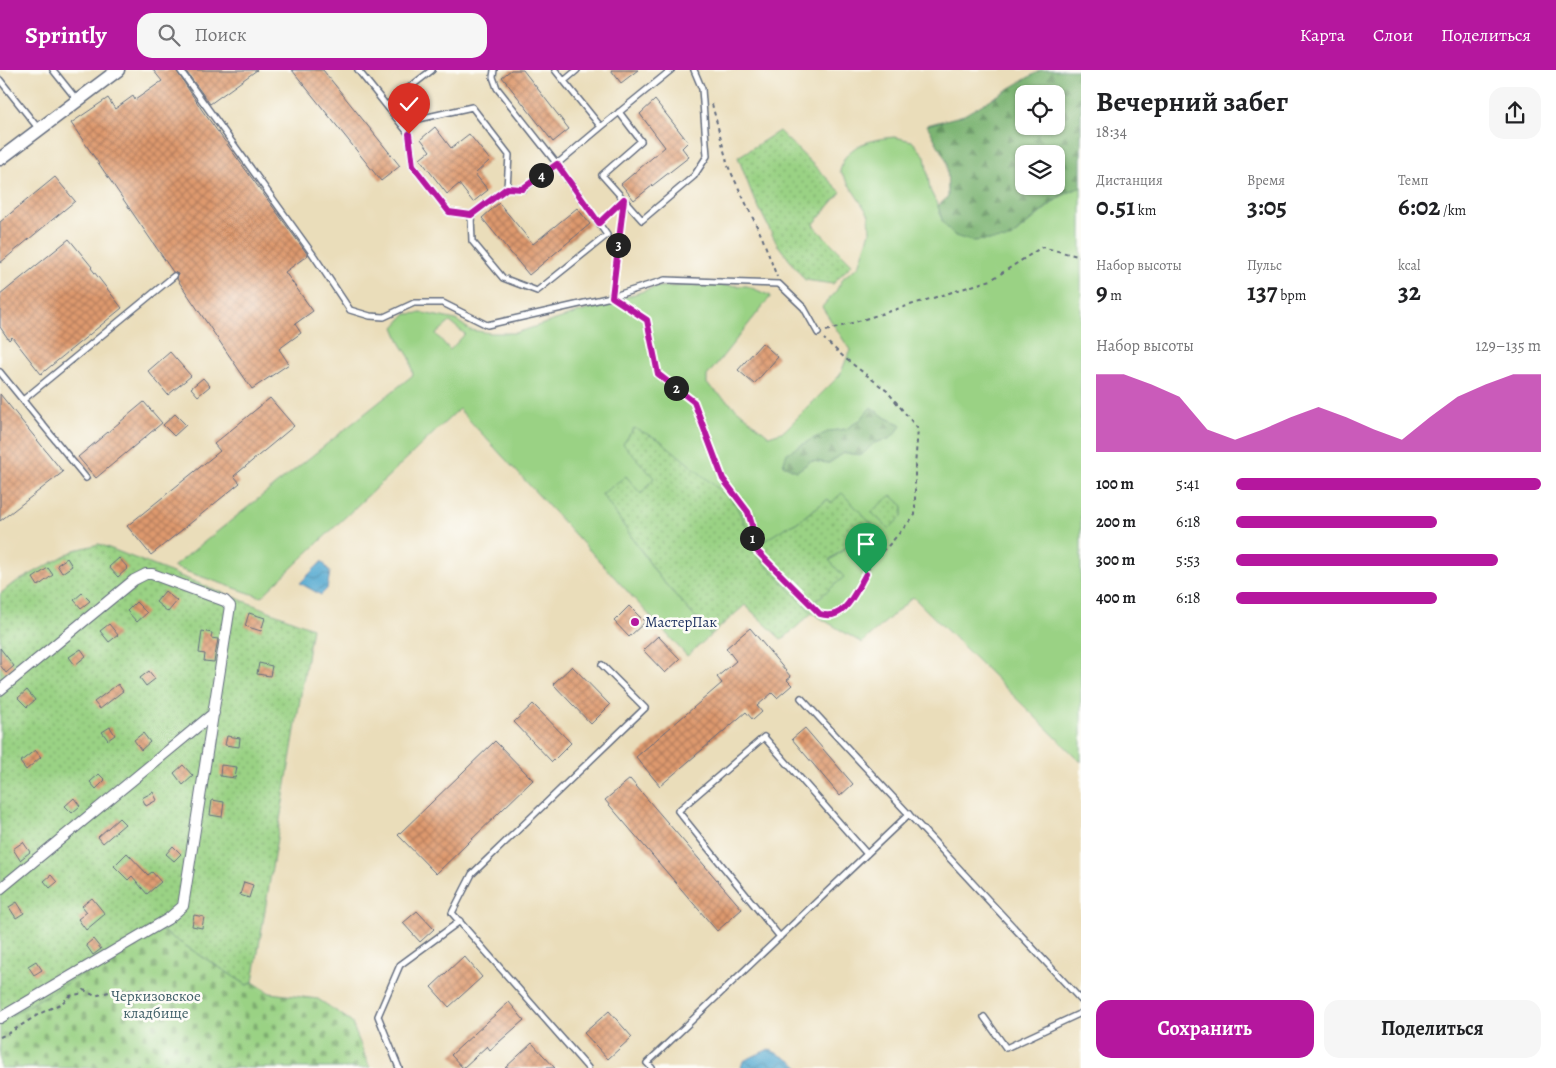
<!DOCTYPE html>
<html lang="ru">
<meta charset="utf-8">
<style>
:root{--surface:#fff;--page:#f6f6f6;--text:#202124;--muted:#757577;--accent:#b5179e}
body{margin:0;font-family:Alegreya,serif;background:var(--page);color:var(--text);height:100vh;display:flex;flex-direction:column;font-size:19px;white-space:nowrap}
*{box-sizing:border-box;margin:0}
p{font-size:16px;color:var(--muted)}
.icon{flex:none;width:28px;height:28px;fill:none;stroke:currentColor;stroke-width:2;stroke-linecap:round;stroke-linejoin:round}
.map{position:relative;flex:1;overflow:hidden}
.panel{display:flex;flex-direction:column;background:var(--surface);width:475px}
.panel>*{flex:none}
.buttons{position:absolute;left:1015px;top:15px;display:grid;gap:10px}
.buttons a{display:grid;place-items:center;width:50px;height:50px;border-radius:10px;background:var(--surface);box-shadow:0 1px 4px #0004;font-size:25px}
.pin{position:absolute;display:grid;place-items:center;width:42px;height:42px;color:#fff;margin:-51px -21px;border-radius:50% 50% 50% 0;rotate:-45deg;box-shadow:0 0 5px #0007}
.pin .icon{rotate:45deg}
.km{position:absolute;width:25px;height:25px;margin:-12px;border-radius:50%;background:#222;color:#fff;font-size:14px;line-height:25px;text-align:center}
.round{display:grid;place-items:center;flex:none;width:52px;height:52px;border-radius:15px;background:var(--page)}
.overview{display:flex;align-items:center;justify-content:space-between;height:85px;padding:0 15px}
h1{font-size:28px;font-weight:700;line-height:38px}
.figures{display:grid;grid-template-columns:repeat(3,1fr);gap:8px;height:85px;padding:5px 15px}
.figures div{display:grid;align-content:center}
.figures b{font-size:25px;font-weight:700}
.figures small{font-size:14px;font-weight:400}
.figures p{font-size:14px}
.chart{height:140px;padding:10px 15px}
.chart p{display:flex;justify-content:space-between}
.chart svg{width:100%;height:90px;margin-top:5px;fill:var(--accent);opacity:.7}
.button{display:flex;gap:10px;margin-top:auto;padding:10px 15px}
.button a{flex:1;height:58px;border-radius:15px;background:var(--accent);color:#fff;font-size:20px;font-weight:700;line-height:58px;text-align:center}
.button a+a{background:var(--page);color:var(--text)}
ul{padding:0 15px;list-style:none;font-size:16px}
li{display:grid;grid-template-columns:80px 60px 1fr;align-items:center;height:38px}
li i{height:12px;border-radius:6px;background:var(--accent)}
header{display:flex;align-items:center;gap:30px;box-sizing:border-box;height:70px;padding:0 25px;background:var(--accent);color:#fff}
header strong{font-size:24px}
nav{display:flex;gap:28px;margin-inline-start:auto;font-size:18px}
.search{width:350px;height:45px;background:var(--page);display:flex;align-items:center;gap:12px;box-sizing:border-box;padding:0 18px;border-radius:15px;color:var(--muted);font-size:19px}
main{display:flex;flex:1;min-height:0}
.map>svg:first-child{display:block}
</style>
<header>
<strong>Sprintly</strong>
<div class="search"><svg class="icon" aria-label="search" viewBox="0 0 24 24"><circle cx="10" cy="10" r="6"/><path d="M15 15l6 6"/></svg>Поиск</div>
<nav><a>Карта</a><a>Слои</a><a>Поделиться</a></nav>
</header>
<main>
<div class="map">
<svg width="1081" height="998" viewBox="0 0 1081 998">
<defs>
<pattern id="forest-firs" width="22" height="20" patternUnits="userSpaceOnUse" patternTransform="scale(1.25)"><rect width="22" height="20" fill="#7bb472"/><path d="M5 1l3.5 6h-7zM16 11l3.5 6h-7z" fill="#649361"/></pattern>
<pattern id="cemetery-stones" width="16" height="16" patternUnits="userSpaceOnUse" patternTransform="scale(1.25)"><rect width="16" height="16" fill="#9ad284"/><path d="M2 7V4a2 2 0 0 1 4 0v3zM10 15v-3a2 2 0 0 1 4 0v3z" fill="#7dab6f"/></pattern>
<pattern id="park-dots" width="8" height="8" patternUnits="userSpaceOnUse" patternTransform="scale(1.25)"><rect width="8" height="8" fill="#9ad284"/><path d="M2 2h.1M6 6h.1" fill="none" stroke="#7dab6f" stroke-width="1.8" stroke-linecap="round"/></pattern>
<pattern id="water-waves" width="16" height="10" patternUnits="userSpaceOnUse" patternTransform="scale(1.25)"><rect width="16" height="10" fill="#53a9d0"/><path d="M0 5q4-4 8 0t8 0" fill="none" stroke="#448aac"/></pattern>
<pattern id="building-cross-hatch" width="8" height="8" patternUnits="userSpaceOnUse" patternTransform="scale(1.25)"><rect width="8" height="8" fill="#de996d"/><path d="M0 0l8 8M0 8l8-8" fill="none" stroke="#b37d5d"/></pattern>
</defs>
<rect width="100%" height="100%" fill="#fdfcf7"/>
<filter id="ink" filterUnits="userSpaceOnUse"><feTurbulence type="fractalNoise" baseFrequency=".02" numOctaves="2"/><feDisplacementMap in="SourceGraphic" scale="10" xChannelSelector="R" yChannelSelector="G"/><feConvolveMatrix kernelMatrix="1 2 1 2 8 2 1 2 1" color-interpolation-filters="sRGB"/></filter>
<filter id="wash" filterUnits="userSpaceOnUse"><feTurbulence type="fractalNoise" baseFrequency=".0096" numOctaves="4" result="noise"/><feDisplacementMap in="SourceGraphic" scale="20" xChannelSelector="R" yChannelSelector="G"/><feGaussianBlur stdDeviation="1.12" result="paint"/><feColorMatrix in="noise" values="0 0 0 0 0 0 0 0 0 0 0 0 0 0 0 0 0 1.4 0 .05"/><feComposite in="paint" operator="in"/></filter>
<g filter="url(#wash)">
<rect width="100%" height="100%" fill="#eaddba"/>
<path fill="#9ad284" stroke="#5a8071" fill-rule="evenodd" d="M895,67L912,71L925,86L930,120L938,136L943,153L1009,169L1061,126L1081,117V692L913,527L862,573L812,543L740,468L734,432L716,418L624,374L655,408L641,424H602L660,508L711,565L687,586L459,339L261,527L173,497L413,305L410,288L401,274L394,257L406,244L423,243L456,250L470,260L491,263H516L656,217L709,215L747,216L771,226L707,306V314L769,366L784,361L840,305L850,280L822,237L836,221L844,207L859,196L870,162L869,145L840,101C841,97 843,90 846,86C856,72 880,68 895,67ZM450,252L465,264L450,280L436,264ZM871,338L886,348L902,355L891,368L874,373L862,385L844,383L829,393L811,391L797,401L783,395L788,383L830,361L846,359L860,350ZM828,429L861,466L829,491L783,459L796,453Z"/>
<path fill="url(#forest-firs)" stroke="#4b7268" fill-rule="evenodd" d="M1041,0H1081V117L1060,126L1009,169L971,171L955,166L943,153L938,136L948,127L947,92L927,55L964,45ZM1024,24H1056V56H1024ZM1024,84H1056V116H1024Z
M871,337L886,348L902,355L891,368L874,373L862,385L844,383L829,393L811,391L797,401L783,395L787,383L812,369L830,361L846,359L860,350Z"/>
<path fill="url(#cemetery-stones)" stroke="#5a8071" d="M159,859L247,915L253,912L270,923L318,929L351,951L370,998H0V952Z"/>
<path fill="url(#park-dots)" stroke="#5a8071" d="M779,61L841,122L813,155L852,194L833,214L805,210L777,174L752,124L738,87Z
M634,358L660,370L734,432L747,457L741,468L812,543L782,570L745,535L711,565L660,508L602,424L626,406L641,424L654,408L623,374Z
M842,423L885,468L876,478L861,466L829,490L844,507L813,533L758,475L783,459L796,453L828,429L831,433Z
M891,425L903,436L902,446L889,459L871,442Z
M99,474L312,558L253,912L247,915L159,859L0,952V524L11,515L75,480Z"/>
<path fill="url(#water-waves)" stroke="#376c97" d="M322,491L330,502L327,519L321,525L300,513Z
M769,979L793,992L800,998H741L743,991Z"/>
<g id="blocks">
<path fill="url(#building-cross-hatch)" d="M153,0H176L202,40L308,185L285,202L313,241L295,254L301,263L279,279L289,294L252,319L177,209L178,204L173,202L71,53L108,28L115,39L133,26L135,30L162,11Z
M185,0H257L210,34Z
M292,0H323L400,96L381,111Z
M511,0H523L569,59L553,72L502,7Z
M611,0H638L621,13Z
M655,30L688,72L682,78L689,87L634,130L621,114L665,77L640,44Z
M435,57L451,78L469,64L490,90L475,104L488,120L473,132L459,114L447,124L420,89L430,81L421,69Z
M55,107L75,131L0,193V152Z
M499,133L533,174L577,138L590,154L529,205L482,148Z
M69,169L92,197L91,198L122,238L41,304L12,267L9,270L0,257V225Z
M762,273L778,287L754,314L738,300Z
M170,282L191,306L168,325L148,301Z
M203,308L210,316L198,326L191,318Z
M0,324L63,402L0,451Z
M270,328L294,356L234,406L240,413L151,485L127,456L220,381L214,374Z
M144,332L162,353L96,408L78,387Z
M175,344L186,355L174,366L163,355Z
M67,488L72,496L62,503L57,495Z
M119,488L128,498L118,507L109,497Z
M48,498L53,505L38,516L33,508Z
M165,521L177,531L168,542L156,532Z
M82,523L90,531L81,538L74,530Z
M136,532L147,543L137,552L127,541Z
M629,536L645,552L629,567L614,551Z
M249,543L265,548L261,561L245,556Z
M109,554L118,565L109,572L100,561Z
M750,558L791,607L787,610L792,615L777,628L772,623L757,636L762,642L753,650L746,642L660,716L636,687L722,613L717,607L736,591L726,578Z
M202,561L212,563L211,568L218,569L214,592L204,591L205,584L199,583Z
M658,566L680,589L665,603L643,580Z
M0,578L14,596L6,603L0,595Z
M81,579L86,586L75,595L69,587Z
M259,593L272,596L270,606L257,604Z
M572,596L610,635L591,654L553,614Z
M149,601L155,609L146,616L140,608Z
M118,614L123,621L100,639L94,632Z
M27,620L35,630L27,637L18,628Z
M533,634L571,673L552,692L514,652Z
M110,657L115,665L108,670L102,662Z
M805,658L853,714L840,726L792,669Z
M143,663L150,672L141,680L134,670Z
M227,666L240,668L239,677L225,675Z
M495,671L533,710L436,804L398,765Z
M35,680L41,687L26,700L20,692Z
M183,695L193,706L183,715L174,703Z
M221,695L237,697L235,708L220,706Z
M99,704L105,710L96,719L90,712Z
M630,709L742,839L717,861L605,730Z
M153,722L157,730L146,736L142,728Z
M74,728L80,736L72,743L65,736Z
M212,730L224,732L222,747L210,745Z
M119,748L125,754L103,773L98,767Z
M23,772L30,782L20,790L13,779Z
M173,776L181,784L174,791L166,784Z
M127,783L148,805L152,802L161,812L147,824L132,806L128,810L114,796Z
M51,805L57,812L50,818L44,811Z
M244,812L253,815L249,828L240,825Z
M92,828L105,844L86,860L78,849L87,842L82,836Z
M17,832L24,843L16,848L9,837Z
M417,841L434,859L420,872L403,853Z
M194,845L204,847L202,858L192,856Z
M93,869L101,879L93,885L86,875Z
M464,886L482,907L449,937L431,917Z
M36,891L42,900L34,905L28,896Z
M509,932L524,950L490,980L487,976L463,998L451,985Z
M609,941L632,967L608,989L584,963Z
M532,973L555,998H505Z"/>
</g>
</g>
<g filter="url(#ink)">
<use href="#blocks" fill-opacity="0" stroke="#636c7e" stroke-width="1"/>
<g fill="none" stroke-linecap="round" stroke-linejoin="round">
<defs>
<path id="service" d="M53,0L77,30
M180,0L312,183L350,240L370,246L384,247L414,233H443L487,255L611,227L665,210L779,214L804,238L818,263
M358,0L409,64L413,96L449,142L471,145L472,171L503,208L537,221L607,165L557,94L497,18L493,7L494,0
M0,10L38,58
M564,11L577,0
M387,35L432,0
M619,42L641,71L602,105L642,150L694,106L707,86L702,19L694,0
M401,53L472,37L509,85L507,118
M601,57L671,0
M471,145L507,118L523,119L557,94L601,57L555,0
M0,302L86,408
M23,330L174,206
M801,628L1081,930
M780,867L678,741L764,667L867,784
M984,947L1006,978L1081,943
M399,998L378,946L400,895L460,851
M588,998L452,843L472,804L645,638L602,595
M652,998L647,993L909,744"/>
<path id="minor" d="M0,620L134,510L146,504H152L225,531L230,536L183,836L168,849L0,948
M0,819L214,643"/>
<path id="tertiary" d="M0,89L118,0"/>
</defs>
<use href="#service" stroke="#636c7e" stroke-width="8"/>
<use href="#minor" stroke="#636c7e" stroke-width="12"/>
<use href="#tertiary" stroke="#636c7e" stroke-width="15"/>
<path stroke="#636c7e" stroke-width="2" stroke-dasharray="4 4" stroke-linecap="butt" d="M712,34L728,96L762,167L777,207
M604,148L617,135
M613,218L622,141
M621,233L647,250L658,304L694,333L723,409L748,443L752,455V470L756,480L820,544C851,554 860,508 875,488C879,483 885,479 889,475C898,465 906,455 915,445V396L918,359L887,321L846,289L824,269
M826,261L991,210L1042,177L1081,187
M0,967L9,963L39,944L62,933L70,926L79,924L84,920L95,926L112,921L140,920C147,927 158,922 168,924C174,925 182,930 187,933"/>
<use href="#service" stroke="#fff" stroke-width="5"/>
<use href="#minor" stroke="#fff" stroke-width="10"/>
<use href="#tertiary" stroke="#fff" stroke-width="12"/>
</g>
</g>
<g fill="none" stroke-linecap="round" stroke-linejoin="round" filter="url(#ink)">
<defs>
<path id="route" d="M409,64L413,96L449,142L471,145L507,118L522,119L557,94L599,153L624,129L612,227L647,250L658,304L694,332L723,409L748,442L752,455V470L756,480L820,544C845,552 855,522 866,504"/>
</defs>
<use href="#route" stroke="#fff" stroke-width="10"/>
<use href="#route" stroke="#b5179e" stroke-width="6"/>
</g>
<circle fill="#b5179e" stroke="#fdfcf7" stroke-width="2" cx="635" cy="552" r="5"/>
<g text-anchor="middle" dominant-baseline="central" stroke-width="5" stroke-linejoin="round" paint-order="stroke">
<g font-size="15" fill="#1b2f5e" stroke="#fdfcf7" text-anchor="start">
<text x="645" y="552">МастерПак</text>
</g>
<g font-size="15" fill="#416069" stroke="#fdfcf7">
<text x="156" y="926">Черкизовское<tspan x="156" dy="17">кладбище</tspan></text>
</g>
</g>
</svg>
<div class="buttons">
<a><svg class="icon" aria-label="locate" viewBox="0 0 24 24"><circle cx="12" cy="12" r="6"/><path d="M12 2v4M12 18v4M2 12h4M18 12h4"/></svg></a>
<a><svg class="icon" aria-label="layers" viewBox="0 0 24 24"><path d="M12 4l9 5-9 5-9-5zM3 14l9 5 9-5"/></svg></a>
</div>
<div class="pin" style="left:866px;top:504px;background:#1e9e55"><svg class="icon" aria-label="arrive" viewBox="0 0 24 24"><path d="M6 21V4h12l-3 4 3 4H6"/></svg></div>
<div class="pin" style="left:409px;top:64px;background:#d93025"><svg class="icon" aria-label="check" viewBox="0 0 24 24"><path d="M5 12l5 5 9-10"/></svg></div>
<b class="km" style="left:752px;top:468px">1</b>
<b class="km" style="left:676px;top:318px">2</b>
<b class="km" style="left:618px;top:175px">3</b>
<b class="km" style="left:541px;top:105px">4</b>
</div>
<section class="panel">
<div class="overview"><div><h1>Вечерний забег</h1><p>18:34</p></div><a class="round"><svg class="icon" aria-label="share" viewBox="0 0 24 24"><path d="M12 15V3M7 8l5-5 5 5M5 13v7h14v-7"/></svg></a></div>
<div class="figures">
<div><p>Дистанция</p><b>0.51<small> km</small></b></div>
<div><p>Время</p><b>3:05</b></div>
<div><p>Темп</p><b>6:02<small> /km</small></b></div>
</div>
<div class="figures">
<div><p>Набор высоты</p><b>9<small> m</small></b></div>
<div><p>Пульс</p><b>137<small> bpm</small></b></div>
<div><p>kcal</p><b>32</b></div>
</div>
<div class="chart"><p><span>Набор высоты</span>129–135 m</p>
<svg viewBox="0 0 160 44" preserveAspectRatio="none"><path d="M0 44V6L10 6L20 11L30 17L40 33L50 38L60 33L70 27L80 22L90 27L100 33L110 38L120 27L130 17L140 11L150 6L160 6V44z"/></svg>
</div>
<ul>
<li><b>100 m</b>5:41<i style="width:100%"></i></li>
<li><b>200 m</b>6:18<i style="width:66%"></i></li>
<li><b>300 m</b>5:53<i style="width:86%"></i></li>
<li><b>400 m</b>6:18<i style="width:66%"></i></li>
</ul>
<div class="button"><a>Сохранить</a><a>Поделиться</a></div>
</section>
</main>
